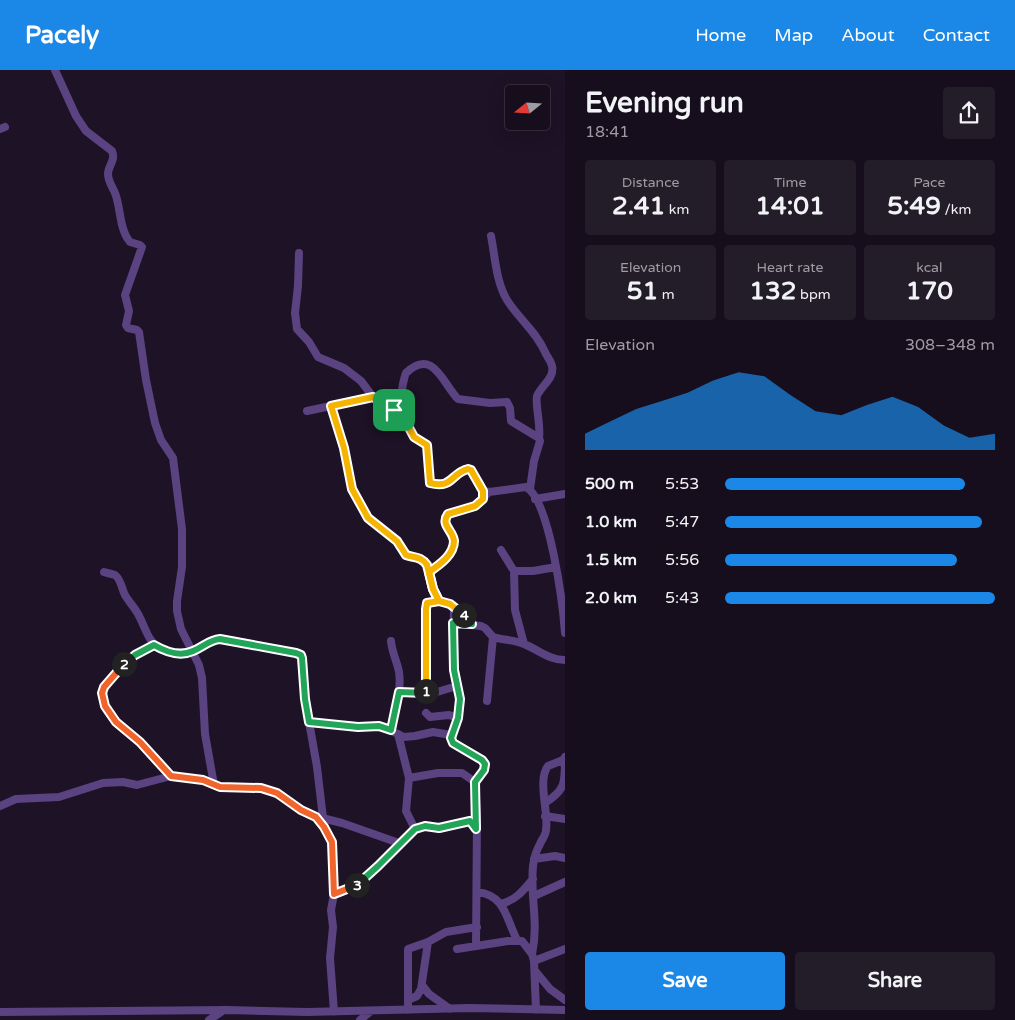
<!DOCTYPE html>
<meta charset="utf-8">
<style>
:root{--surface:#160e1c;--page:#231c29;--text:#f1f3f6;--muted:#9e9ca3;--line:#352e3b;--accent:#1b88e7}
body{margin:0;font-family:"Varela Round",sans-serif;background:var(--page);color:var(--text);height:100vh;display:flex;flex-direction:column;font-size:19px;white-space:nowrap}
*{box-sizing:border-box;margin:0}
p{font-size:16px;color:var(--muted)}
.icon{flex:none;width:28px;height:28px;fill:none;stroke:currentColor;stroke-width:2;stroke-linecap:round;stroke-linejoin:round}
.map{position:relative;flex:1;overflow:hidden}
.side{display:flex;flex-direction:column;background:var(--surface);width:450px}
.side>*{flex:none}
.needle{width:32px;rotate:252deg}
.tools{position:absolute;left:505px;top:15px;display:grid;gap:10px}
.tools a{display:grid;place-items:center;width:45px;height:45px;border-radius:5px;background:var(--surface);box-shadow:0 5px 20px #0002,0 0 0 1px var(--line);font-size:25px}
.pin{position:absolute;display:grid;place-items:center;width:42px;height:42px;color:#fff;margin:-21px;border-radius:10px;box-shadow:0 2px 8px #0006}
.km{position:absolute;width:25px;height:25px;margin:-12px;border-radius:50%;background:#222;color:#fff;font-size:14px;line-height:25px;text-align:center}
.round{display:grid;place-items:center;flex:none;width:52px;height:52px;border-radius:5px;background:var(--page)}
.overview{display:flex;align-items:center;justify-content:space-between;height:85px;padding:0 20px}
h1{font-size:28px;font-weight:700;line-height:38px}
.stats{display:grid;grid-template-columns:repeat(3,1fr);gap:8px;height:85px;padding:5px 20px}
.stats div{display:grid;align-content:center;border-radius:5px;background:var(--page);text-align:center}
.stats b{font-size:25px;font-weight:700}
.stats small{font-size:14px;font-weight:400}
.stats p{font-size:14px}
.chart{height:140px;padding:10px 20px}
.chart p{display:flex;justify-content:space-between}
.chart svg{width:100%;height:90px;margin-top:5px;fill:var(--accent);opacity:.7}
.button{display:flex;gap:10px;margin-top:auto;padding:10px 20px}
.button a{flex:1;height:58px;border-radius:5px;background:var(--accent);color:#fff;font-size:20px;font-weight:700;line-height:58px;text-align:center}
.button a+a{background:var(--page);color:var(--text)}
ul{padding:0 20px;list-style:none;font-size:16px}
li{display:grid;grid-template-columns:80px 60px 1fr;align-items:center;height:38px}
li i{height:12px;border-radius:6px;background:var(--accent)}
header{display:flex;align-items:center;gap:30px;box-sizing:border-box;height:70px;padding:0 25px;background:var(--accent);color:#fff}
header strong{font-size:24px}
nav{display:flex;gap:28px;margin-inline-start:auto;font-size:18px}
main{display:flex;flex:1;min-height:0}
.map>svg:first-child{display:block}
</style>
<header>
<strong>Pacely</strong>
<nav><a>Home</a><a>Map</a><a>About</a><a>Contact</a></nav>
</header>
<main>
<div class="map">
<svg width="565" height="950" viewBox="0 0 565 950">
<rect width="100%" height="100%" fill="#1d1226"/>
<g fill="none" stroke-linecap="round" stroke-linejoin="round">
<path stroke="#5b4280" stroke-width="8" d="M55,0L76,46L86,61L112,81C116,91 108,95 108,104C108,111 112,116 115,123C121,138 119,159 130,172L140,175L142,177L125,225L129,241L126,255L128,258L137,260L139,262L146,310L155,353L161,370L173,388L182,459V497L177,531V541L181,559L199,595L202,608L205,664L214,715
M0,59L5,57
M491,166C495,186 496,212 507,230C518,248 536,261 545,282C547,287 551,291 552,296C555,308 541,316 537,326C535,334 541,356 539,368
M299,183L298,216L295,243L297,259L309,272L318,287L344,298L361,311L373,327
M331,336L343,378L352,419L368,448L397,471L405,485C414,488 421,486 427,495C430,504 430,524 439,531C444,534 450,534 454,538L453,590L460,629L458,648L451,668L453,673L484,691L486,696L475,712L477,748L476,876
M307,341L373,327L376,329L390,345L407,355L414,367L427,375L430,413C453,419 451,403 468,399L471,400L483,421L489,422L526,417C550,430 563,536 565,563
M388,343C404,336 400,317 406,303C433,277 443,314 458,329L490,333L507,332L510,338L511,351L539,368L540,371L534,391L530,419
M535,429L565,424
M501,480L514,501H533L556,497
M514,501L515,540L524,574
M104,502C107,503 112,504 115,505C121,509 122,520 125,525C129,532 135,538 138,544C145,556 148,573 161,579C193,594 195,572 218,569C226,568 294,582 301,585L303,591L305,629L317,697L323,748
M429,502C439,495 454,485 454,471C453,460 440,455 449,445L475,436L489,422
M454,538L463,544L472,554
M453,553L481,556L485,558L493,567C503,570 514,570 524,574C539,580 549,590 565,590
M154,575C139,582 128,591 117,602C84,634 116,650 139,672C150,683 159,695 171,706
M399,622H437L457,616
M426,623V539L427,533L439,531
M487,631L493,567
M426,643L430,647L449,645L458,648
M309,652L358,657H379L385,658L404,667L415,666L433,662L451,665
M391,660C394,641 402,621 399,602C397,591 392,583 391,571
M398,664L409,708L406,741L415,759
M409,708L438,703H462L475,712
M545,733C565,720 565,714 565,689
M0,736L16,729L59,727L103,713L123,712L137,715L171,706L203,710L220,717L261,718L283,727L301,740L316,747L324,757L332,772L334,824L331,840L333,857L330,888L334,942
M545,746L565,749
M318,747L342,753L399,773
M534,789L555,786L565,788
M477,822C505,825 506,848 517,870
M334,824L352,817L364,810L415,759L425,756L439,758L470,751L476,759
M534,826L565,812
M501,834C516,830 523,821 533,809
M457,879L508,871H522L532,884L534,891L536,940
M532,884C539,853 530,827 533,796C534,788 536,781 540,774C542,769 546,765 546,760C549,743 537,710 548,696L563,690L565,687
M534,891L565,879
M536,902L550,919L565,930
M422,915L429,924L450,939
M408,930L417,926L421,919L428,872
M408,940V879L428,872L446,862L477,857
M0,942L228,940L307,942L469,938L565,940
M209,950L224,940
M360,950L371,941"/>
</g>
<g fill="none" stroke-linecap="round" stroke-linejoin="round">
<defs>
<path id="split-1" d="M394,340L388,343L376,329L373,327L331,336L344,378L352,419L368,448L397,471L406,485C414,488 421,486 427,495L433,519L439,531L427,533L426,539V621"/>
<path id="split-2" d="M124,594L135,585L154,575C166,582 180,587 193,581C203,577 209,570 220,569L296,583L301,585L302,588L305,629L309,652L358,657L379,656L391,660L399,622L426,623V621"/>
<path id="split-3" d="M124,594L104,617L102,623L105,636L116,652L140,672L171,706L203,710L220,717L261,718L277,723L301,740L316,747L324,757L332,772L334,824L357,815"/>
<path id="split-4" d="M357,815L378,796L415,759L425,756L439,758L470,751L476,759L475,712L484,700L485,694L482,690L453,673L451,668L458,648L460,629L454,600L453,553L472,554L464,545"/>
<path id="split-5" d="M394,340L397,349L407,354L414,367L427,375L430,413C453,419 451,403 468,399L471,400L483,421V429L475,436L448,444C440,455 453,460 454,471C454,485 439,495 429,502L433,519L439,531L450,534L464,545"/>
</defs>
<use href="#split-1" stroke="#fff" stroke-width="10"/>
<use href="#split-2" stroke="#fff" stroke-width="10"/>
<use href="#split-3" stroke="#fff" stroke-width="10"/>
<use href="#split-4" stroke="#fff" stroke-width="10"/>
<use href="#split-5" stroke="#fff" stroke-width="10"/>
<use href="#split-1" stroke="#f5b400" stroke-width="6"/>
<use href="#split-2" stroke="#22a559" stroke-width="6"/>
<use href="#split-3" stroke="#f0652b" stroke-width="6"/>
<use href="#split-4" stroke="#22a559" stroke-width="6"/>
<use href="#split-5" stroke="#f5b400" stroke-width="6"/>
</g>
</svg>
<div class="tools">
<a><svg class="needle" viewBox="-14 -14 28 28"><path d="M0-13l5 13h-10z" fill="#e53935"/><path d="M0 13l5-13h-10z" fill="#9e9ca3"/></svg></a>
</div>
<div class="pin" style="left:394px;top:340px;background:#1e9e55"><svg class="icon" aria-label="arrive" viewBox="0 0 24 24"><path d="M6 21V4h12l-3 4 3 4H6"/></svg></div>
<b class="km" style="left:426px;top:621px">1</b>
<b class="km" style="left:124px;top:594px">2</b>
<b class="km" style="left:357px;top:815px">3</b>
<b class="km" style="left:464px;top:545px">4</b>
</div>
<section class="side">
<div class="overview"><div><h1>Evening run</h1><p>18:41</p></div><a class="round"><svg class="icon" aria-label="share" viewBox="0 0 24 24"><path d="M12 15V3M7 8l5-5 5 5M5 13v7h14v-7"/></svg></a></div>
<div class="stats">
<div><p>Distance</p><b>2.41<small> km</small></b></div>
<div><p>Time</p><b>14:01</b></div>
<div><p>Pace</p><b>5:49<small> /km</small></b></div>
</div>
<div class="stats">
<div><p>Elevation</p><b>51<small> m</small></b></div>
<div><p>Heart rate</p><b>132<small> bpm</small></b></div>
<div><p>kcal</p><b>170</b></div>
</div>
<div class="chart"><p><span>Elevation</span>308–348 m</p>
<svg viewBox="0 0 160 44" preserveAspectRatio="none"><path d="M0 44V36L10 30L20 24L30 20L40 16L50 10L60 6L70 8L80 17L90 25L100 27L110 22L120 18L130 23L140 32L150 38L160 36V44z"/></svg>
</div>
<ul>
<li><b>500 m</b>5:53<i style="width:89%"></i></li>
<li><b>1.0 km</b>5:47<i style="width:95%"></i></li>
<li><b>1.5 km</b>5:56<i style="width:86%"></i></li>
<li><b>2.0 km</b>5:43<i style="width:100%"></i></li>
</ul>
<div class="button"><a>Save</a><a>Share</a></div>
</section>
</main>
